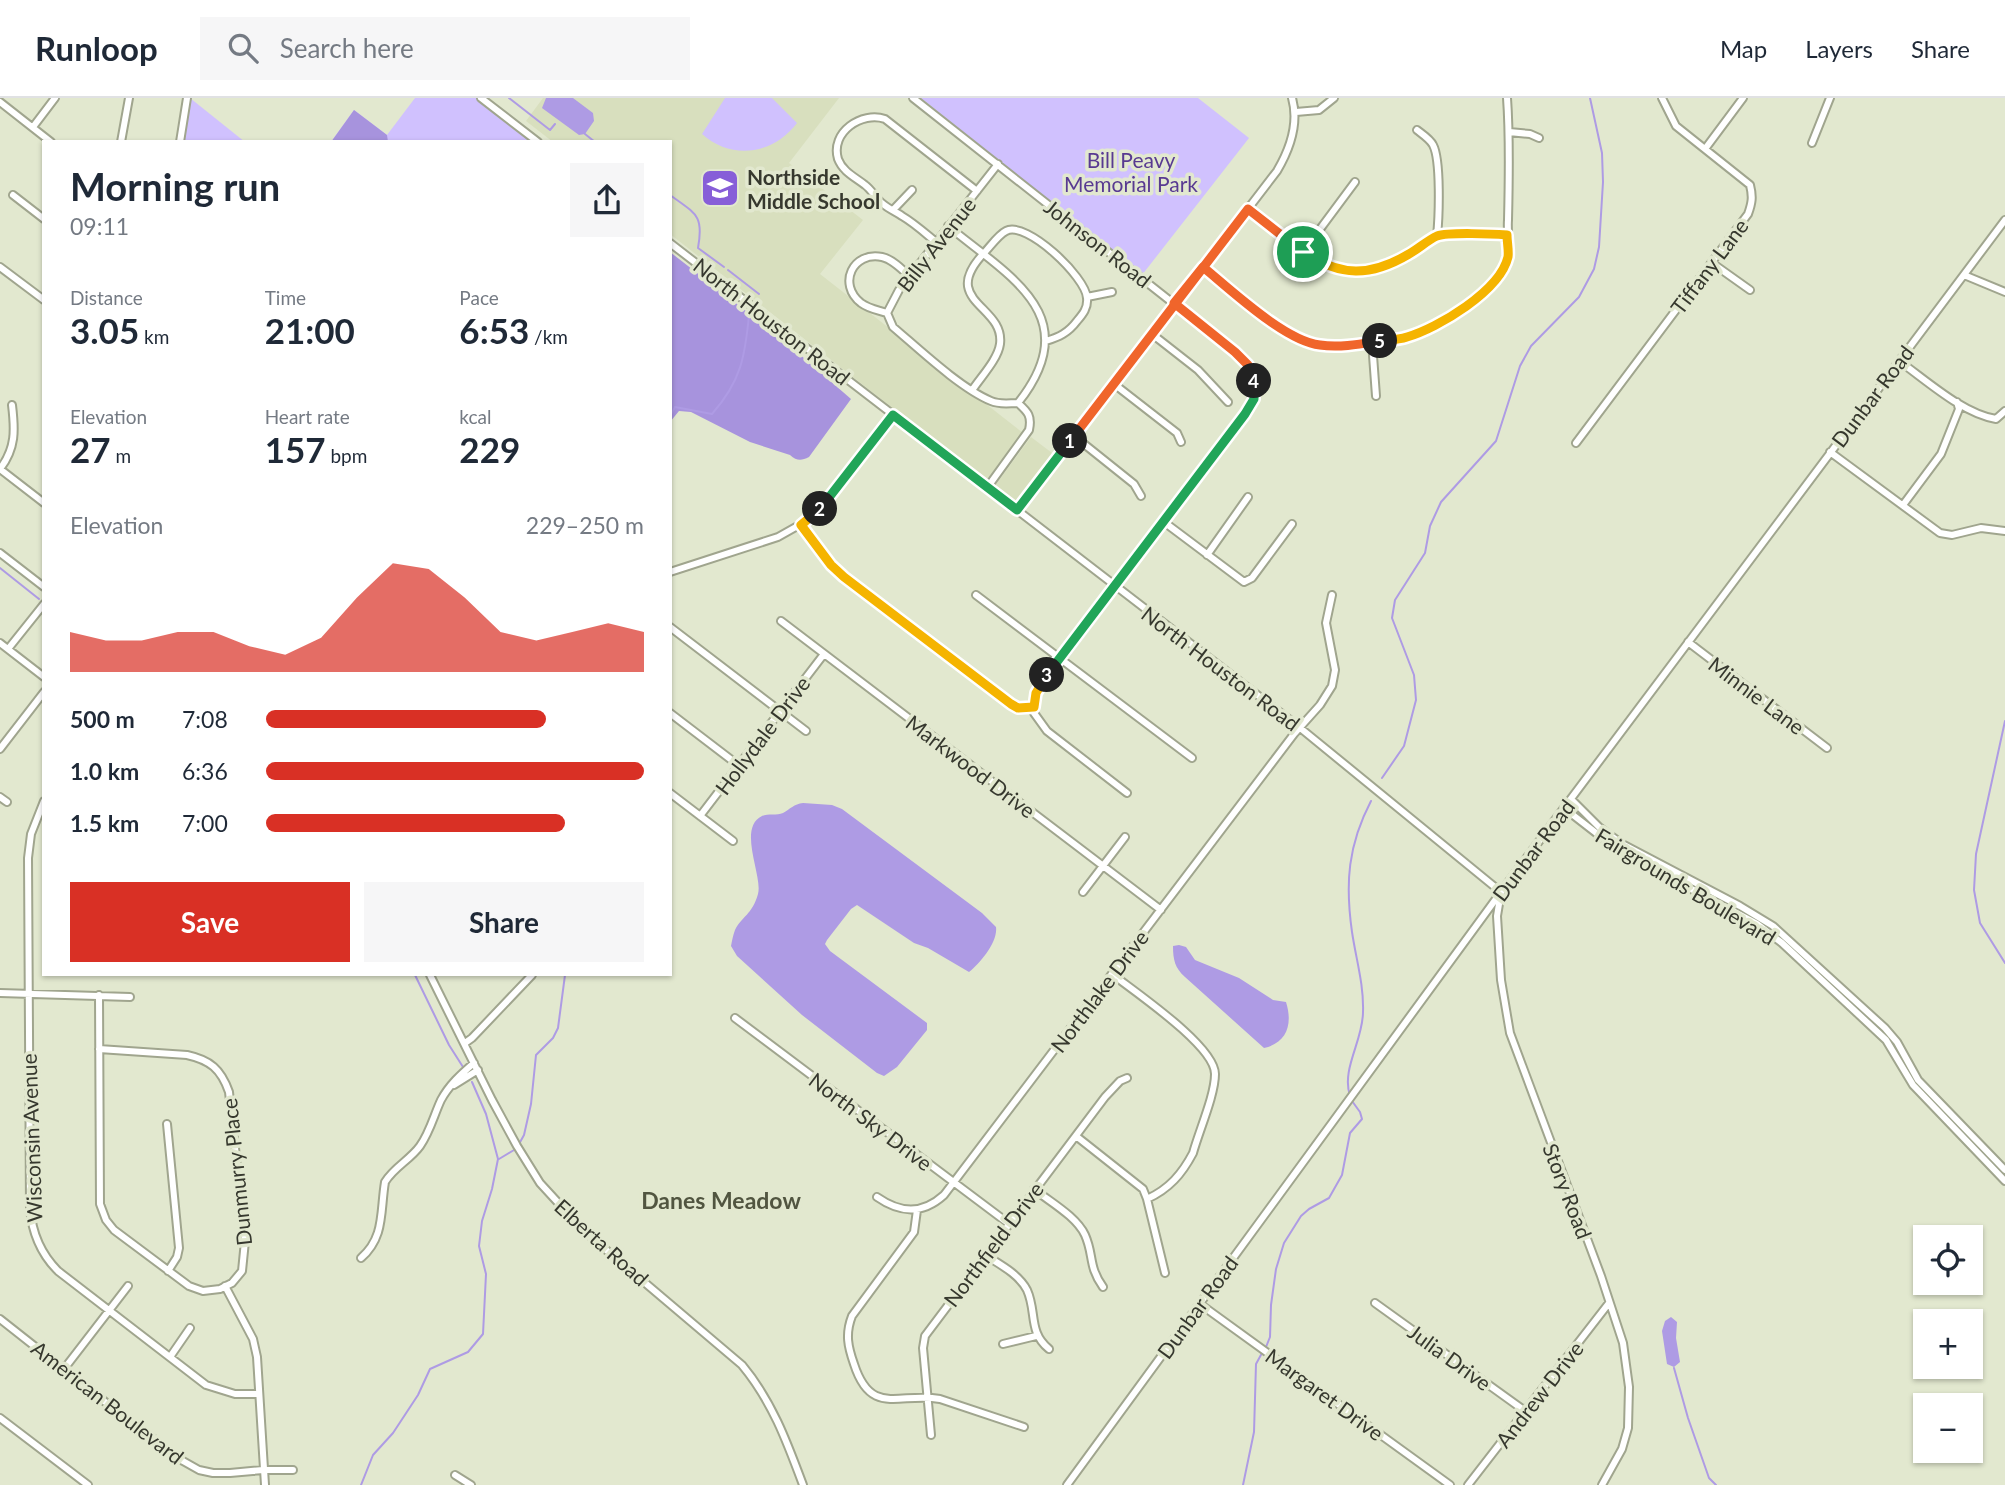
<!DOCTYPE html>
<meta charset="utf-8">
<style>
:root{--surface:#fff;--page:#f6f6f7;--text:#1f2937;--muted:#747a83;--line:#e0e1e3;--accent:#d93025}
body{margin:0;font-family:Lato,sans-serif;background:var(--page);color:var(--text);height:100vh;display:flex;flex-direction:column;font-size:26px;white-space:nowrap}
*{box-sizing:border-box;margin:0}
p{font-size:23px;color:var(--muted)}
.icon{flex:none;width:38px;height:38px;fill:none;stroke:currentColor;stroke-width:2;stroke-linecap:round;stroke-linejoin:round}
.map{position:relative;flex:1;overflow:hidden}
.drawer{position:absolute;left:42px;top:42px;width:630px;height:836px;display:flex;flex-direction:column;background:var(--surface);border-radius:0px;box-shadow:0 2px 5px #0004}
.drawer>*{flex:none}
.fabs{position:absolute;left:1913px;top:1127px;display:grid;gap:14px}
.fabs a{display:grid;place-items:center;width:70px;height:70px;border-radius:0px;background:var(--surface);box-shadow:0 2px 5px #0004;font-size:35px}
.pin{position:absolute;display:grid;place-items:center;width:60px;height:60px;color:#fff;margin:-30px;border:4px solid #fff;border-radius:50%;box-shadow:0 2px 7px #0007}
.km{position:absolute;width:35px;height:35px;margin:-18px;border-radius:50%;background:#222;color:#fff;font-size:19px;line-height:35px;text-align:center}
.round{display:grid;place-items:center;flex:none;width:74px;height:74px;border-radius:0px;background:var(--page)}
.overview{display:flex;align-items:center;justify-content:space-between;height:119px;padding:0 28px}
h1{font-size:38px;font-weight:700;line-height:52px}
.figures{display:grid;grid-template-columns:repeat(3,1fr);gap:10px;height:119px;padding:7px 28px}
.figures div{display:grid;align-content:center}
.figures b{font-size:35px;font-weight:700}
.figures small{font-size:19px;font-weight:400}
.figures p{font-size:19px}
.chart{height:196px;padding:14px 28px}
.chart p{display:flex;justify-content:space-between}
.chart svg{width:100%;height:126px;margin-top:7px;fill:var(--accent);opacity:.7}
.action{display:flex;gap:14px;margin-top:auto;padding:14px 28px}
.action a{flex:1;height:80px;border-radius:0px;background:var(--accent);color:#fff;font-size:28px;font-weight:700;line-height:80px;text-align:center}
.action a+a{background:var(--page);color:var(--text)}
ul{padding:0 28px;list-style:none;font-size:23px}
li{display:grid;grid-template-columns:112px 84px 1fr;align-items:center;height:52px}
li i{height:18px;border-radius:9px;background:var(--accent)}
header{display:flex;align-items:center;gap:42px;box-sizing:border-box;height:98px;padding:0 35px;background:var(--surface);border-bottom:2px solid var(--line)}
header strong{font-size:33px}
nav{display:flex;gap:38px;margin-inline-start:auto;font-size:24px}
.search{width:490px;height:63px;background:var(--page);display:flex;align-items:center;gap:18px;box-sizing:border-box;padding:0 24px;border-radius:0px;color:var(--muted);font-size:26px}
.map>svg:first-child{display:block}
</style>
<header>
<strong>Runloop</strong>
<div class="search"><svg class="icon" aria-label="search" viewBox="0 0 24 24"><circle cx="10" cy="10" r="6"/><path d="M15 15l6 6"/></svg>Search here</div>
<nav><a>Map</a><a>Layers</a><a>Share</a></nav>
</header>
<div class="map">
<svg width="2005" height="1387" viewBox="0 0 2005 1387">
<rect width="100%" height="100%" fill="#e2e8cf"/>
<path fill="#d8dfbe" d="M543,0H839L789,65L863,122L820,176L1023,335L986,383L670,136V44H553L526,23Z
M1031,339L1056,358L1017,408L994,389Z"/>
<path fill="#d0c1fe" d="M187,0H190L245,44H179Z
M415,0H482L538,44H331L354,12L387,37Z
M725,0H772L797,25C774,56 732,63 702,36Z
M921,0H1198L1249,40L1142,177Z"/>
<path fill="#a793dd" d="M354,12L387,37L388,44H331Z
M670,154L782,241L851,301L809,359C801,363 797,363 790,357L750,344L691,314L679,313L670,324Z"/>
<path fill="#ae9be4" d="M546,0H573L593,15L594,23L585,36L579,37L542,10Z
M803,705L832,707L842,711L982,815L996,829C998,844 980,865 969,874L928,850L914,845L857,807L851,811L827,842L825,846L830,853L927,925V932L897,969L884,978L877,975L802,917L737,858L731,848C732,843 733,837 735,832C742,818 752,817 758,796C763,778 737,730 762,718C768,715 777,718 783,715C790,711 794,706 803,705Z
M1179,847L1186,849L1195,862L1239,880L1273,902L1286,904C1293,926 1287,945 1264,950L1185,879C1175,870 1173,862 1173,848Z
M1671,1219L1677,1224L1676,1240L1680,1264L1674,1269L1667,1266L1662,1233L1665,1223Z"/>
<g fill="none" stroke-linecap="round" stroke-linejoin="round">
<path stroke="#ae9be4" stroke-width="2" d="M509,0L550,32L555,26
M585,36L595,44
M670,97C696,116 704,117 698,150L724,169
M728,172L759,196
M670,318L675,309L712,316C741,283 745,259 749,217
M0,470L39,501
M2005,623L1976,756L1974,792L1980,825L2005,865
M1382,680L1404,648L1416,602L1414,577L1392,520L1395,502L1425,455L1430,428L1441,404L1496,343L1520,268L1531,248L1579,199L1594,171L1599,149L1603,84L1602,55L1590,0
M415,877L449,947L463,969
M1350,998C1341,971 1363,943 1363,914C1364,887 1356,861 1352,834C1345,785 1348,747 1371,703
M519,1046L524,1037L531,1006L536,957L553,940L558,930L565,877
M499,1061L514,1052
M1266,1249L1270,1239L1271,1207L1276,1171L1284,1145L1301,1118L1309,1111L1329,1100L1342,1077L1350,1035L1362,1021L1360,1014L1352,1003
M1674,1270L1688,1320L1709,1380L1716,1387
M361,1387L373,1357L393,1335L418,1297L430,1271L468,1254L483,1236L486,1176L479,1148L482,1123L492,1091L498,1061L486,1016L472,984
M1243,1387L1254,1334L1256,1266L1262,1255"/>
<defs>
<path id="minor" d="M481,0L538,44
M913,0L1235,254C1256,275 1261,290 1245,316L1036,595L1034,615L1047,633L1127,695
M0,4L51,44
M1296,14L1319,12L1334,0
M33,29L55,0
M1417,32C1422,36 1430,41 1433,47C1441,62 1439,119 1437,138
M1509,34L1530,36L1539,40
M121,44L129,0
M180,44L187,0
M1812,45L1830,0
M1705,51L1743,0
M13,97L44,121
M1248,111C1272,130 1298,156 1327,168C1357,182 1393,166 1419,150C1425,147 1431,140 1437,138C1449,134 1494,135 1507,137
M893,112L912,92
M948,128C1010,179 1087,218 1018,305
M936,144C925,135 914,125 902,118C896,114 889,111 883,106C876,101 872,92 865,87C855,79 843,74 838,61C830,34 862,13 885,21L977,93
M670,145L1299,629L1501,794L1497,818L1501,882L1510,935L1601,1178L1623,1245L1629,1289L1628,1330L1622,1351L1602,1387
M1303,154L1355,84
M1712,165L1750,192
M0,169L44,202
M1203,169C1228,190 1278,235 1307,244C1327,251 1385,246 1406,240C1438,231 1500,193 1508,159C1510,148 1507,134 1508,122C1509,81 1510,41 1507,0
M1964,177L2005,194
M1087,199L1112,194
M887,215C878,212 869,211 861,205C837,186 853,153 882,159C892,161 902,171 909,178
M1152,236L1198,272L1228,304
M1372,244L1376,298
M1899,263C1926,282 1963,316 1996,321L2005,313
M1114,286L1177,335L1181,344
M973,291C981,279 998,261 1000,246C1005,207 938,204 984,155C990,149 998,137 1006,133C1026,122 1086,179 1087,200C1088,210 1083,216 1077,223C1068,235 1059,239 1046,243
M1074,338L1134,386L1141,398
M1576,345L1748,116C1752,105 1753,99 1750,87L1676,28L1662,0
M1830,354L1940,435L1952,437L1981,430L2005,433
M0,371C16,350 15,332 12,307
M0,371L44,405
M987,390L1029,332C1032,318 1028,314 1018,305C1009,305 1000,307 991,303C960,290 919,251 893,229L887,215L899,192L998,66
M1903,407L1941,356L1959,311L1957,304
M1017,412L1277,73C1290,51 1299,25 1292,0
M1164,424L1244,484L1252,480L1292,426
M801,427L831,467L844,479L1011,606L1018,610L1034,609
M0,455L44,489
M1207,457L1248,399
M670,474L778,439L810,421L826,404L893,317
M976,497L1192,660
M781,523L1161,812
M670,529L806,633
M1688,544L1827,650
M0,545L44,579
M8,551L44,506
M670,615L738,667
M0,651L44,594
M670,695L733,743
M0,699L7,704
M1571,701L1599,729L1622,746L1740,808L1773,828L1885,930L1897,944L1918,982L2005,1072
M44,703L31,736L28,760L30,1110C32,1135 40,1155 58,1173L206,1287L235,1296H259
M1564,710L1618,752L1757,826L1782,845L1886,942L1913,987L2005,1083
M700,718L824,556
M1083,794L1125,739
M1112,876C1135,894 1215,948 1215,976C1215,997 1199,1033 1193,1055C1182,1076 1169,1091 1147,1101
M430,877L492,1002L517,1048L540,1085L585,1134L742,1267C772,1303 787,1344 803,1387
M0,895L130,899
M735,920L1008,1125
M465,945L472,940L532,877
M99,951L187,957C210,962 221,971 229,994L245,1143L242,1173L232,1185L220,1191L203,1193L189,1188L114,1132L106,1122L100,1106L99,897
M454,987L478,972
M167,1026L179,1150L177,1159L168,1173
M1076,1038L1143,1091L1147,1101L1165,1175
M1034,1091C1050,1104 1076,1118 1085,1137C1094,1157 1088,1168 1103,1189
M877,1099C900,1115 922,1117 944,1097L1294,636L1320,607L1332,588L1335,572L1326,525L1332,497
M917,1112L914,1134L852,1218C845,1236 848,1249 854,1266C871,1319 899,1294 940,1301L1024,1329
M985,1157C999,1166 1019,1176 1027,1192C1037,1214 1028,1234 1049,1251
M361,1160C385,1139 380,1114 385,1084C394,1069 410,1062 420,1048C430,1034 434,1017 441,1002C449,987 461,976 474,965
M225,1188L253,1241L257,1259L265,1387
M1375,1205L1525,1313
M1200,1206L1450,1387
M0,1221L123,1318L183,1363L199,1372L213,1375H230L263,1372H293
M1003,1246L1036,1238
M170,1259L190,1230
M64,1271L128,1188
M0,1320L88,1387
M931,1337L923,1250L925,1238L1105,999L1120,983L1127,980
M455,1377L471,1387
M1067,1387L1501,794L2005,122
M1468,1387L1609,1205"/>
</defs>
<use href="#minor" stroke="#a0a58e" stroke-width="10"/>
<use href="#minor" stroke="#fff" stroke-width="6"/>
</g>
<g fill="none" stroke-linecap="round" stroke-linejoin="round">
<defs>
<path id="split-1" d="M1070,343L1248,111L1303,154"/>
<path id="split-2" d="M820,411L893,317L1017,412L1070,343"/>
<path id="split-3" d="M820,411L801,427L831,467L844,479L1011,606L1018,610L1034,609L1036,595L1047,577"/>
<path id="split-4" d="M1047,577L1245,316L1254,301V283"/>
<path id="split-5" d="M1254,283L1248,267L1235,254L1174,205L1203,169C1231,192 1285,243 1320,247C1339,250 1361,246 1380,243"/>
<path id="split-6" d="M1303,154C1341,179 1370,179 1409,156C1418,151 1428,142 1437,138C1449,134 1494,136 1507,137C1507,144 1509,153 1508,159C1500,193 1438,230 1407,239C1398,242 1389,242 1380,243"/>
</defs>
<use href="#split-1" stroke="#fff" stroke-width="14"/>
<use href="#split-2" stroke="#fff" stroke-width="14"/>
<use href="#split-3" stroke="#fff" stroke-width="14"/>
<use href="#split-4" stroke="#fff" stroke-width="14"/>
<use href="#split-5" stroke="#fff" stroke-width="14"/>
<use href="#split-6" stroke="#fff" stroke-width="14"/>
<use href="#split-1" stroke="#f0652b" stroke-width="9"/>
<use href="#split-2" stroke="#22a559" stroke-width="9"/>
<use href="#split-3" stroke="#f5b400" stroke-width="9"/>
<use href="#split-4" stroke="#22a559" stroke-width="9"/>
<use href="#split-5" stroke="#f0652b" stroke-width="9"/>
<use href="#split-6" stroke="#f5b400" stroke-width="9"/>
</g>
<defs>
<symbol id="school-square" viewBox="-11 -11 22 22"><rect x="-9" y="-9" width="18" height="18" rx="4" fill="#875ed8" stroke="#e2e8cf"/><path d="M0-5L7-2L0 1L-7-2ZM-4 1L0 2.5L4 1V4Q0 6-4 4Z" fill="#fff"/></symbol>
</defs>
<g fill-rule="evenodd">
<use href="#school-square" x="698" y="68" width="44" height="44"/>
</g>
<g text-anchor="middle" dominant-baseline="central" stroke-width="7" stroke-linejoin="round" paint-order="stroke">
<g font-size="21" fill="#583a91" stroke="#e2e8cf">
<text x="1131" y="61">Bill Peavy<tspan x="1131" dy="24">Memorial Park</tspan></text>
</g>
<g font-size="21" font-weight="bold" fill="#36382e" stroke="#e2e8cf" text-anchor="start">
<text x="747" y="78">Northside<tspan x="747" dy="24">Middle School</tspan></text>
</g>
<g font-size="21" fill="#36382e" stroke="#e2e8cf">
<text transform="translate(1098 145) rotate(38)">Johnson Road</text>
<text transform="translate(936 146) rotate(-52)">Billy Avenue</text>
<text transform="translate(1709 168) rotate(-53)">Tiffany Lane</text>
<text transform="translate(772 223) rotate(38)">North Houston Road</text>
<text transform="translate(1872 298) rotate(-53)">Dunbar Road</text>
<text transform="translate(1221 570) rotate(37)">North Houston Road</text>
<text transform="translate(1757 597) rotate(37)">Minnie Lane</text>
<text transform="translate(762 637) rotate(-53)">Hollydale Drive</text>
<text transform="translate(971 668) rotate(37)">Markwood Drive</text>
<text transform="translate(1533 752) rotate(-53)">Dunbar Road</text>
<text transform="translate(1686 788) rotate(31)">Fairgrounds Boulevard</text>
<text transform="translate(1099 893) rotate(-53)">Northlake Drive</text>
<text transform="translate(871 1023) rotate(37)">North Sky Drive</text>
<text transform="translate(31 1040) rotate(-92)">Wisconsin Avenue</text>
<text transform="translate(236 1074) rotate(-96)">Dunmurry Place</text>
<text transform="translate(1568 1093) rotate(69)">Story Road</text>
<text transform="translate(602 1144) rotate(42)">Elberta Road</text>
<text transform="translate(993 1146) rotate(-53)">Northfield Drive</text>
<text transform="translate(1197 1209) rotate(-54)">Dunbar Road</text>
<text transform="translate(1450 1259) rotate(36)">Julia Drive</text>
<text transform="translate(1325 1296) rotate(36)">Margaret Drive</text>
<text transform="translate(1539 1296) rotate(-52)">Andrew Drive</text>
<text transform="translate(108 1304) rotate(38)">American Boulevard</text>
</g>
<g font-size="23" font-weight="bold" fill="#515540" stroke="#e2e8cf">
<text x="721" y="1102">Danes Meadow</text>
</g>
</g>
</svg>
<div class="fabs">
<a><svg class="icon" aria-label="locate" viewBox="0 0 24 24"><circle cx="12" cy="12" r="6"/><path d="M12 2v4M12 18v4M2 12h4M18 12h4"/></svg></a>
<a>+</a>
<a>−</a>
</div>
<div class="pin" style="left:1303px;top:154px;background:#1e9e55"><svg class="icon" aria-label="arrive" viewBox="0 0 24 24"><path d="M6 21V4h12l-3 4 3 4H6"/></svg></div>
<b class="km" style="left:1070px;top:343px">1</b>
<b class="km" style="left:820px;top:411px">2</b>
<b class="km" style="left:1047px;top:577px">3</b>
<b class="km" style="left:1254px;top:283px">4</b>
<b class="km" style="left:1380px;top:243px">5</b>
<section class="drawer">
<div class="overview"><div><h1>Morning run</h1><p>09:11</p></div><a class="round"><svg class="icon" aria-label="share" viewBox="0 0 24 24"><path d="M12 15V3M7 8l5-5 5 5M5 13v7h14v-7"/></svg></a></div>
<div class="figures">
<div><p>Distance</p><b>3.05<small> km</small></b></div>
<div><p>Time</p><b>21:00</b></div>
<div><p>Pace</p><b>6:53<small> /km</small></b></div>
</div>
<div class="figures">
<div><p>Elevation</p><b>27<small> m</small></b></div>
<div><p>Heart rate</p><b>157<small> bpm</small></b></div>
<div><p>kcal</p><b>229</b></div>
</div>
<div class="chart"><p><span>Elevation</span>229–250 m</p>
<svg viewBox="0 0 160 44" preserveAspectRatio="none"><path d="M0 44V30L10 33L20 33L30 30L40 30L50 35L60 38L70 32L80 18L90 6L100 8L110 18L120 30L130 33L140 30L150 27L160 30V44z"/></svg>
</div>
<ul>
<li><b>500 m</b>7:08<i style="width:74%"></i></li>
<li><b>1.0 km</b>6:36<i style="width:100%"></i></li>
<li><b>1.5 km</b>7:00<i style="width:79%"></i></li>
</ul>
<div class="action"><a>Save</a><a>Share</a></div>
</section>
</div>
